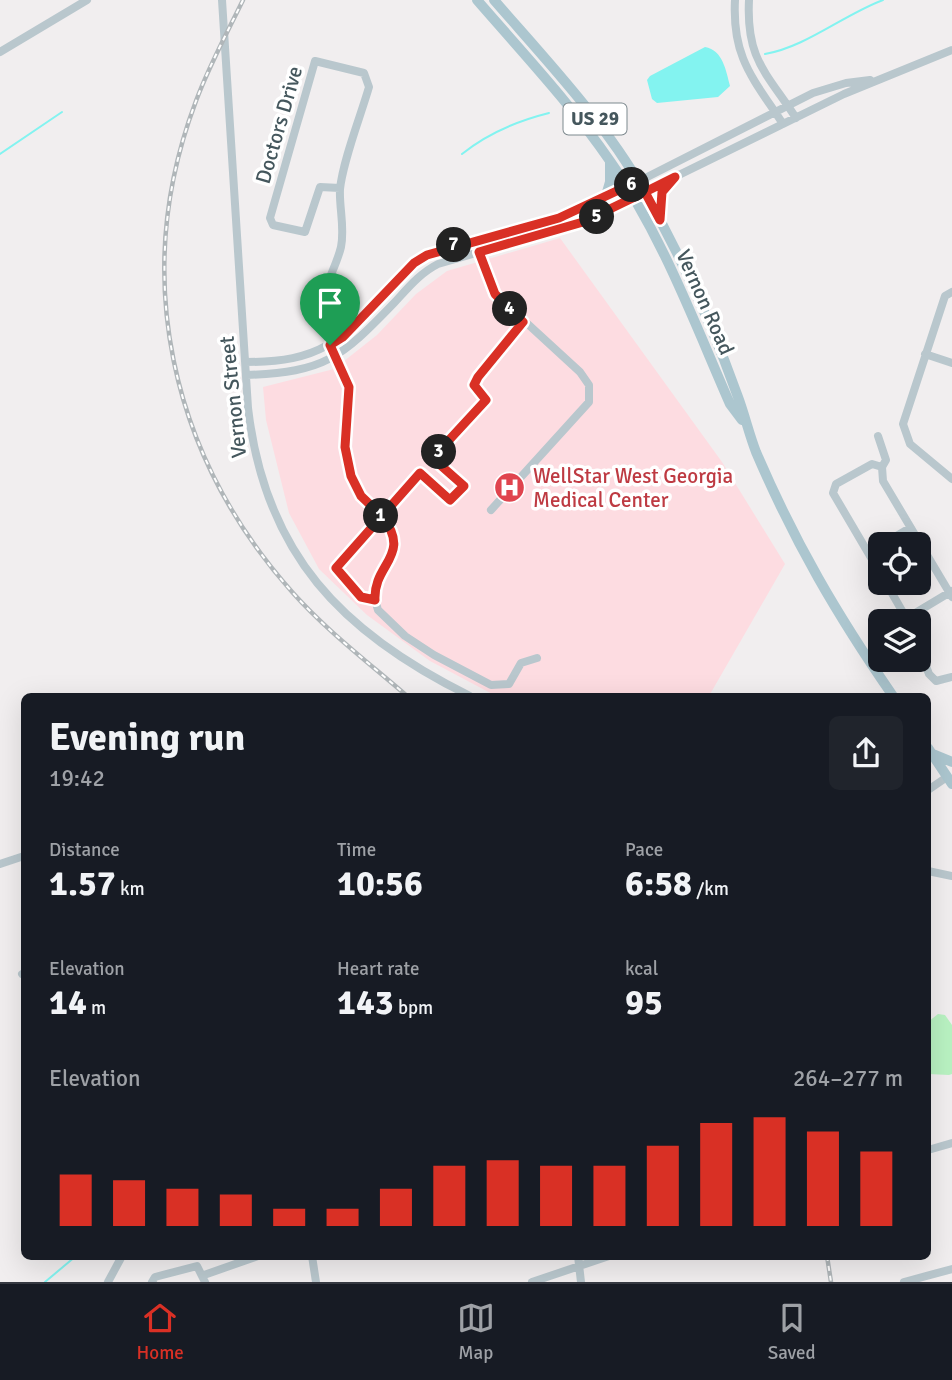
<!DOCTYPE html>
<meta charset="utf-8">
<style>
:root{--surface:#171b24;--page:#20242c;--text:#f1f3f6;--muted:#9ea1a6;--line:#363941;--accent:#d93025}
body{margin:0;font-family:Signika,sans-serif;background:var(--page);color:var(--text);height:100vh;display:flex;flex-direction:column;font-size:26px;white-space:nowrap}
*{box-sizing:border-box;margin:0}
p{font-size:23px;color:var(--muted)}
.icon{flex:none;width:38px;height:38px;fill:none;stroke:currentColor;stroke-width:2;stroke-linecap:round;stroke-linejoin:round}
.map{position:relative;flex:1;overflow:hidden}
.side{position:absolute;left:21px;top:693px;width:910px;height:567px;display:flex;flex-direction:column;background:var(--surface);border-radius:10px;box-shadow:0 7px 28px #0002}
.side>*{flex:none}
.fabs{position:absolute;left:868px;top:532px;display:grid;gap:14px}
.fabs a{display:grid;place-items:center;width:63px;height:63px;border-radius:10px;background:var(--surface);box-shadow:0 7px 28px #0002;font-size:35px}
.pin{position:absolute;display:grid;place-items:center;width:60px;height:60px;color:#fff;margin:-72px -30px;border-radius:50% 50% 50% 0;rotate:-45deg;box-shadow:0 0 7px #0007}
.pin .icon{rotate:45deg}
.km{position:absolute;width:35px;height:35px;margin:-18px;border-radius:50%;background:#222;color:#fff;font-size:19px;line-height:35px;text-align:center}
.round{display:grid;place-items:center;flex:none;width:74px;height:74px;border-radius:10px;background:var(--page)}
.headline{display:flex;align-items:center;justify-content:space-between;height:119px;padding:0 28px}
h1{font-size:38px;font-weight:700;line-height:52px}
.metrics{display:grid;grid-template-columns:repeat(3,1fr);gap:10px;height:119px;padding:7px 28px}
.metrics div{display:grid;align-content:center}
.metrics b{font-size:35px;font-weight:700}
.metrics small{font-size:19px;font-weight:400}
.metrics p{font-size:19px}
.chart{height:196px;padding:14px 28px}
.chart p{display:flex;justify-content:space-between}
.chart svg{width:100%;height:126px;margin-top:7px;stroke:var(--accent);stroke-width:6}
.tabs{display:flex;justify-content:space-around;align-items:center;height:98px;border-top:2px solid var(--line);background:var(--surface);font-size:19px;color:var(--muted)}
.tabs a{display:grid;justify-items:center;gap:4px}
.tabs .on{color:var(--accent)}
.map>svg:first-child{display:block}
</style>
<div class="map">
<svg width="952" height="1282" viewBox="0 0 952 1282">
<rect width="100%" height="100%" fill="#f1eeef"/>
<path fill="#fddce1" d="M560,238L722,462L785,564L709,696H496L430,661L367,615L319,569L289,513L266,420L263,387L334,369L377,335L416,294L447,271Z"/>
<path fill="#b9f2c2" d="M938,1014L945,1015L952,1025V1074L949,1075L928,1074V1022Z"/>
<path fill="#83f3f0" d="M705,47C723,50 726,71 730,86L718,97L657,103L652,99L647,80L650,76Z"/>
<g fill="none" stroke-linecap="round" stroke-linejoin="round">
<path stroke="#83f3f0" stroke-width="2" d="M765,54C806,47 843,15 883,0
M0,154L62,112
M462,154C488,133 517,121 549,113
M45,1282L76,1256"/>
<path stroke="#b9c7cd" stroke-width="8" d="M222,0L248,408C265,554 342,633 470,696
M735,0C732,58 753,78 783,124
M749,0C746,59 766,72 796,118
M0,52L87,0
M340,188L320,187L305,232L273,225L270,218L315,61L364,73L369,87C361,115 343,160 340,189C339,208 345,227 341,247C335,272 319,291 322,318C325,345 348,365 350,392C352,417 342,440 348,465C355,500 391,514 394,541C398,567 367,581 378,610L405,636L434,655L491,685L509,684L521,663L537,658
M476,240L495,294L580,372L589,385V402L491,510
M952,292L945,296L903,424L910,444L952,479
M925,354L952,363
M246,362C320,362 340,342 389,290C403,275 415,261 434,251L544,222L590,206L813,93L846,83L870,80
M247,375C325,372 341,358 394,303C408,288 420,273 438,264L583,222L844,94L952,50
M878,436L886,460L882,467L883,481L952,597
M883,544L910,528
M880,573L833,493L836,484L872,464L882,467
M886,583L908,621
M375,600L361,597L336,568L420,473L450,500L464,486L437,463L438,452L486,400L474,385L478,377L523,322
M907,618L952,591
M919,648L929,674L936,681L952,677
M928,790L947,777
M0,864L24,856
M928,871L952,876
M22,974L24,973
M928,1150L952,1143
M312,1256L316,1282
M578,1256L581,1282
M204,1275L258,1256
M108,1282L122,1256
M152,1282L155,1277L197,1266L205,1282
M532,1282L609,1256
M904,1282L952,1269"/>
<path stroke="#acc6cf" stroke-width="10" d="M477,0C522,52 571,104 610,161C662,235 694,322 730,404L742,420
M494,0C547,61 604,121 644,191C681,256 713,327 738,397C745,416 749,434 756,452C795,543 837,615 893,696
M605,199L610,182V162
M660,216L662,192L675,177
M928,748L952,784
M933,754L952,762"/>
<defs>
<path id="rail" d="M243,0C227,33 209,66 196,101C130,275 170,455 293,593C327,631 369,663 407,696
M827,1256L831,1282"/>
</defs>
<use href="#rail" stroke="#b0b6b9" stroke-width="4.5"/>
<use href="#rail" stroke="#fff" stroke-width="2" stroke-dasharray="5" stroke-linecap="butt"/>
</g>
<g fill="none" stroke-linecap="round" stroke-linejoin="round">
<defs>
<path id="route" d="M330,345L349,387L345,447L351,476L361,496L382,516L336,568L361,597L375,600C373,563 413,556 382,516L420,473L450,500L464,486L438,463V452L486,400L474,385L478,377L523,322L495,294L479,252L583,222L645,192L660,220L662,192L675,177L645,192L638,181L559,218L427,255L414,263L343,337L330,345"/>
</defs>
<use href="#route" stroke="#fff" stroke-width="14"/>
<use href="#route" stroke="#d93025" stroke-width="9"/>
</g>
<defs>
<symbol id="hospital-disc" viewBox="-11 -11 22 22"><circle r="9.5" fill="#e0444e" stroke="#fff"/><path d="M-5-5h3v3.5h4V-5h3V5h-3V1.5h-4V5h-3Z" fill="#fff"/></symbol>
</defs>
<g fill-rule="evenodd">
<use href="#hospital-disc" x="492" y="470" width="35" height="35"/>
</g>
<g text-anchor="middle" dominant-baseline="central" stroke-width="7" stroke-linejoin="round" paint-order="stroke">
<rect fill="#fff" stroke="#7d898e" stroke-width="2" x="563.5" y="103.5" width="63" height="31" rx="5"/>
<g font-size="19" font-weight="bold" fill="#45575d">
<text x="595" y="119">US 29</text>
</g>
<g font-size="21" fill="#45575d" stroke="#fff">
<text transform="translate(279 125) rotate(-74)">Doctors Drive</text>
<text transform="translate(705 302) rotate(66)">Vernon Road</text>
<text transform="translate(233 397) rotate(-96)">Vernon Street</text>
</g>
<g font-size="21" fill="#be3a42" stroke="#fff" text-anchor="start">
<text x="533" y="476">WellStar West Georgia<tspan x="533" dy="24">Medical Center</tspan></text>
</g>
</g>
</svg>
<div class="fabs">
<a><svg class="icon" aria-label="locate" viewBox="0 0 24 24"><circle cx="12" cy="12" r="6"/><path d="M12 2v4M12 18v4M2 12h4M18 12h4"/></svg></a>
<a><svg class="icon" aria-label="layers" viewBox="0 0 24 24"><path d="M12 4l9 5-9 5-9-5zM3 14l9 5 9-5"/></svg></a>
</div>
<div class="pin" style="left:330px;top:345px;background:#1e9e55"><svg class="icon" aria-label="arrive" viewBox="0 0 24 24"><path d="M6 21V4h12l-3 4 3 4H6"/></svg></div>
<b class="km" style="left:381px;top:516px">1</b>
<b class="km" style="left:439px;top:452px">3</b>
<b class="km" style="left:510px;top:309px">4</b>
<b class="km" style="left:597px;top:217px">5</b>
<b class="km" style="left:632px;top:185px">6</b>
<b class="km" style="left:454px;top:245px">7</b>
<section class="side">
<div class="headline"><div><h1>Evening run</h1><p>19:42</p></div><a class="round"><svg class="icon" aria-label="share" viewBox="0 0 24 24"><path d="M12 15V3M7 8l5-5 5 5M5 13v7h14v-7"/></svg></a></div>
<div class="metrics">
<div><p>Distance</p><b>1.57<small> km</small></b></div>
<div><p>Time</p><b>10:56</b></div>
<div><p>Pace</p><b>6:58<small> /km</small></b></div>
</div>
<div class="metrics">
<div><p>Elevation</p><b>14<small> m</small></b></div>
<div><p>Heart rate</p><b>143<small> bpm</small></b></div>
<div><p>kcal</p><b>95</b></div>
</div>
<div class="chart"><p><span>Elevation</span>264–277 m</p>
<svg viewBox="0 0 160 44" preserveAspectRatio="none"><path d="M5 44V26M15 44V28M25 44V31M35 44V33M45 44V38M55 44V38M65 44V31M75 44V23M85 44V21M95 44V23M105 44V23M115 44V16M125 44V8M135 44V6M145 44V11M155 44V18"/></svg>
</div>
</section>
</div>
<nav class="tabs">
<a class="on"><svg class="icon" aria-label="home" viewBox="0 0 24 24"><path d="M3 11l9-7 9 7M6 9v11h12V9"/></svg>Home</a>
<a><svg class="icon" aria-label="map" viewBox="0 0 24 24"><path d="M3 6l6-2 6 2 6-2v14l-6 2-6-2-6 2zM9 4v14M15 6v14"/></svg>Map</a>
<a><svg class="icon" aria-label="saved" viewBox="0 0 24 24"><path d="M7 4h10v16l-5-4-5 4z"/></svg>Saved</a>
</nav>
